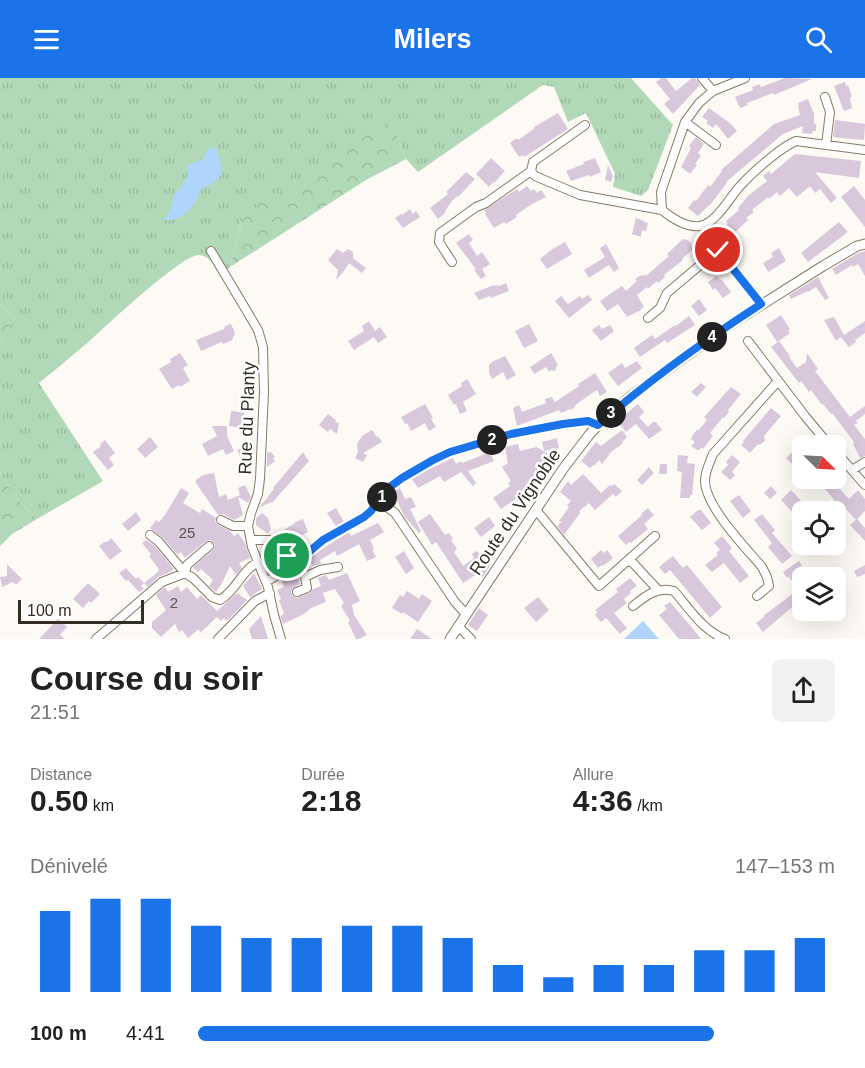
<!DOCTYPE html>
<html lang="fr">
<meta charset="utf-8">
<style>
:root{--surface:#fff;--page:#f2f2f2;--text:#222;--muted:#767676;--accent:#1a73e8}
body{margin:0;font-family:Arial,sans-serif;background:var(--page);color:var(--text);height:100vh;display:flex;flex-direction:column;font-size:22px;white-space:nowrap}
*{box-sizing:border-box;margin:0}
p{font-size:20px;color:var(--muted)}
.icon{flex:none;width:33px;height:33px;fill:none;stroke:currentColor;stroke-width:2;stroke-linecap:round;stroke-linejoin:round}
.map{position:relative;height:561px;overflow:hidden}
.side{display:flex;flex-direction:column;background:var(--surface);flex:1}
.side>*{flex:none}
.needle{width:39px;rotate:114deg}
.fabs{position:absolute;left:792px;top:357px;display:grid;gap:12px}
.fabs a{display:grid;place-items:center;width:54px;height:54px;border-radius:9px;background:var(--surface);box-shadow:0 6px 24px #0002;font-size:30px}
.scale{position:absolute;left:18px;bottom:15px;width:126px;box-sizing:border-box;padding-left:6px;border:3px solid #332d25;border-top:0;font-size:16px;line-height:21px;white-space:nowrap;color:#332d25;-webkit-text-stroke:4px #fff;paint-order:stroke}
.pin{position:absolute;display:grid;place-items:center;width:51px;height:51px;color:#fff;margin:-26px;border:3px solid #fff;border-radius:50%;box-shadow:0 2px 6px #0007}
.km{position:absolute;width:30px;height:30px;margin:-15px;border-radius:50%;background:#222;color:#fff;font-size:16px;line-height:30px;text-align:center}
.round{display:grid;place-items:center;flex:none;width:63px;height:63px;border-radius:9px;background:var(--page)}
.headline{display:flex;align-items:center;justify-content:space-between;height:102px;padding:0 30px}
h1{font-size:33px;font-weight:700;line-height:45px}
.metrics{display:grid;grid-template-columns:repeat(3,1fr);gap:9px;height:102px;padding:6px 30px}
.metrics div{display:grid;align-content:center}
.metrics b{font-size:30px;font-weight:700}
.metrics small{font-size:16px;font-weight:400}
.metrics p{font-size:16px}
.chart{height:168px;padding:12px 30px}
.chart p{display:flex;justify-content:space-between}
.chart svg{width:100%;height:108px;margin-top:6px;stroke:var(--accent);stroke-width:6}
ul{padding:0 30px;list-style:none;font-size:20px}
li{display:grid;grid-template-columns:96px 72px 1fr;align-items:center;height:45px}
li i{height:15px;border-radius:8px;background:var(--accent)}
header{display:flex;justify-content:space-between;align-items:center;height:78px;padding:0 30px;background:var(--accent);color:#fff;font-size:27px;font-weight:700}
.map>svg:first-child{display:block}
</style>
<header><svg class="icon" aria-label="menu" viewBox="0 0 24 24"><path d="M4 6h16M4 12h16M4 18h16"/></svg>Milers<svg class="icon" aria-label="search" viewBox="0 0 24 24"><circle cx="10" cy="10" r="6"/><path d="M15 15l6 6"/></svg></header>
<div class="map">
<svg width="865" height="561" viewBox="0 0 865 561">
<defs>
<pattern id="grass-tufts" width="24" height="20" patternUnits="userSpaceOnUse" patternTransform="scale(1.5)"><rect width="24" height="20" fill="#b1d9b7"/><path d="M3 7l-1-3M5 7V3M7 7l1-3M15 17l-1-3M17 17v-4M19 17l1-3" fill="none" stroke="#99bb9d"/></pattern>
<pattern id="forest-crowns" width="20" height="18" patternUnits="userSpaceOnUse" patternTransform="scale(1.5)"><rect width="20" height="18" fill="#b1d9b7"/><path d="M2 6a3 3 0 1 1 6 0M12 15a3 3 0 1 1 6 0" fill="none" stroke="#99bb9d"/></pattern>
</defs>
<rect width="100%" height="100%" fill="#fdfaf6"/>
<path fill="url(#grass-tufts)" d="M0,0H631L673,47L648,112L641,118L613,109L615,96L586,35L568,44L554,9L543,7L418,94L406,81L391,43L243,138L230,189L220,198C215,189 210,177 198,177C181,178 109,245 93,260C75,275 58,290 39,305L103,403L37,441L18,422L0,395V265L14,241L0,226Z"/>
<path fill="url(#forest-crowns)" d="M391,42L406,81L366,102L230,189L243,138Z
M0,226L14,241L0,265Z
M0,395L18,422L37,441L12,456L0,468Z"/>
<path fill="#afd5fc" d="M216,70C218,78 224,90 220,98C216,105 207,107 201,112C198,116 197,121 195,125C189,135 176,144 164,142L171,131L174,117L181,109L188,98L187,88L203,81L208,71Z
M643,543L659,561H624Z"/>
<path fill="#d9c7db" d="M661,0H666L676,13L692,0H695L700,7L673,36L664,26L670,21L656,4Z
M785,0L812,1L774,17L773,15L747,25L748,27L740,30L735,19L753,12L752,9L755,8L759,6L761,9Z
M845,4L846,8L848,7L852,19H850L852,30L844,33L834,8Z
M808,21L814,36V46H816V53H813L812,56L802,55L803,48L783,56L726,104L727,105L709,128V127L698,138L688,130L694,122L696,123L708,107L710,109L722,93L721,92L774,46L800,37L798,29H799L798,25Z
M709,30L731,46L737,53L728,61L716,46L713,50L706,45L708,43L702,39Z
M558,35L568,51L524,79L523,77L519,79L510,65L517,60L518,62L535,50L534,49Z
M835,42L865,46L864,62L833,59Z
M696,59L704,66L698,75L701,78L695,86L697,87L690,96L681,89L691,70L689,68Z
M795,76L861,83L859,100L815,94L837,120L831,125L820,111L815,115L810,108L797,119L789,110L780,118L777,114L769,121L768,119L752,132L754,134L746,140L748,142L733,156L734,157L725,165L718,156L728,146L726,143L739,132L738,130L748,118L767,103L763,98L769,93L771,96Z
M491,80L505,93L494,105L493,104L489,109L476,96Z
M595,80L601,94L590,99L589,97L571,103L566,93L584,86L583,84Z
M608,87L613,98L611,104L605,102Z
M466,94L475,101L458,119L457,118L452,123L445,133L446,134L438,141L430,130L448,116L446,114Z
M527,108L531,113L534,111L537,115L541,112L546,119L532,126L516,137L517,139L506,146L504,144L494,150L485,136L486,135L484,132L517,111L519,114Z
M854,108L865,122V149L841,119Z
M410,131L413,136L416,133L420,139L403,150L395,140L401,136L402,137Z
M636,140L644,143V144L648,145L646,153L642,152L641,159L632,156Z
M839,144L848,154L808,184L801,175Z
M469,156L473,162L469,165L477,178L482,174L490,186L482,191L486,198L481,201L474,192L476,191L456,165Z
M683,161L688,162L691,166L692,172L682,181L683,182L664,197L665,199L658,205L657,203L648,211L647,209L637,217L644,229L641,231V232L627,239L618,226L607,233L600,223L622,208L626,213L637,203L635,201L639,198L647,197L669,178L667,176Z
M565,164L572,176L547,191L540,181L551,172Z
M606,166L619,190L614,194L609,187L589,200L584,192L605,179L600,170Z
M779,170L786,183L768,194L763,185L773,179L771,175Z
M337,171L343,175L348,171L353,174V180L366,190L362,195L349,185L344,193L336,202L338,192L328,182Z
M865,173V198L858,186L853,189L852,187L836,197L832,191L858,175Z
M717,198L720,202L721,201L731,214L723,220L715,210L713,212L708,204Z
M818,199L829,220L825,222L816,209L808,214V213L791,221L789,217Z
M506,205L509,213L491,220L490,218L479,222L474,215L494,207L495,208L498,207L499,208Z
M588,217L592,222L569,240L555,223L561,218L568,226L580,218L582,221Z
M699,221L707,232L699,238L691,228Z
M781,237L790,251L788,252L790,255L777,264L766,247Z
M689,238L695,247L667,265L665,262L640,279L634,270L652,257L655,261L675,247L676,248Z
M834,239L844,257L865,243V255L855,262L856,264L849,269L841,259L836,263L824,242Z
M369,243L375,253L380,249L387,259L378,265L374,259L354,272L348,263L364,253L362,248Z
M231,246L235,255L232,262L223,266L222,264L201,273L196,262L224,251L225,248Z
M529,246L538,263L524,270L515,253Z
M599,247L602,251L610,247L614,253L601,263L592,252Z
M779,263L790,278L789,279L797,290L806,284L807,275L818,291L815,293L850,339L865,328V336L856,343L858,345L854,347L865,361V378L860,380L853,366L854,364L832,335L831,336L823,326L822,327L811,312L809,314L801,303L799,305L771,269Z
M180,275L188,287L183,290L190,303L180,309L179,307L172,311L159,291L171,284L170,281Z
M551,275L558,287L556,289L555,293L551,292L549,294L546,289L534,296L530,289Z
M505,278L516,297L507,302L503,294L492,301L489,295V287L492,284Z
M637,283L642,290L618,308L608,295L622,285L625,290Z
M595,295L607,314L600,318L597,312L578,325L575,327L576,328L571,332L570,331L561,335L559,332L517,348L513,330L519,327L522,334L546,325L545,321L552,319L555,324L579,308L578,306Z
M467,301L476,316L463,324L467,333L460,336L456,326L454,327L448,317L462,308L461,305Z
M701,305L706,309L697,319L691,314Z
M731,309L741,316L728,332L729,334L724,340L723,339L710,355L713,358L703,371L702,369L699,372H697L691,368L695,364L691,361L694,355L698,351L699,352L707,342L704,339Z
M425,326L433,340L431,341L436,349L429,353L425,345L411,353L407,345L405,346L401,339Z
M638,326L644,334L639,339L648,349L653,344H656L662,352L649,361L636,346L626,354L617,343Z
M245,329L242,350L229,348L231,333L240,334Z
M771,330L781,338L764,358L765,363L761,366L757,367L750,375L741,367L744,364L743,363Z
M328,336L336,342L335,344L339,345L337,356L330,351L328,354L319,347Z
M212,348H227V358L234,373L226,377L223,371L208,378L202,366L217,358Z
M372,352L377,359L378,358L382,364L363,375L367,377L363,384L355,380L358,374L357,366L362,358Z
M622,352L627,359L622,364L623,365L611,374L602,386L599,382L594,388L593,387L590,390L581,383L596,364L601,368Z
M150,359L158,369L145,380L137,371Z
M557,360L559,370L544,373L542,364Z
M105,362L115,375L109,380L114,387L108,392L93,374L100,369L101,365Z
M802,365V395L795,387L794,388L786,380Z
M518,366L520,373L537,369L551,378L541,393L544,394L527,421L523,416L501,431L493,420L510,408L508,405L511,403L502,389L508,385L505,369Z
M243,369L249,381L243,384L237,372Z
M267,373L269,375L271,374L275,379L273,381L275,383L267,389Z
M303,374L309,383L272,425L271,424L259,430L274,411L273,410Z
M490,374L494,383L468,393L476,405L473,408L461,394L444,404L440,398L418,410L412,401L425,393L453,380L456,386L461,383L462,385Z
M678,377L688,378L687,385L695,386L692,417H690V420H680L682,394L677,393Z
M732,377L740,384L732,394L735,397L730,402L721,394L728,387L726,384Z
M660,386H667V396H659Z
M649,389L654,395L642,407L637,402Z
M214,395L219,419L226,416L228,422L240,417L238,410L245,407L251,419L248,425L238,419L243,437L238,440L234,442L223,436L218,437L196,405V402L203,397Z
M583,396L601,415L610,407L612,408L614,406L622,413L616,419L613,416L595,432L589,425L579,433L580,435L564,457L557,448L562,444L559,443L569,429L567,427L571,423L560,414L568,403L571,407Z
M816,400H833L836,404L834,405L849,421L858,412L865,421V433L856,442L847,432L844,434Z
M771,408L777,415L770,421L764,415Z
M181,410L189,415L183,425L200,435L202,431L216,440L215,443L218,447L229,452L234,458L238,455L245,465L250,480L239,485L242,490L236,497L230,488L222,505L216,514L209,508L213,502L201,491L198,494L193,489L213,472L215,467L213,464L210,462L206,463L185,480L181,474L177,476L163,460L150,450L156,442L159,444L165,437Z
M400,410L405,421L411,419L416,429L410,431L421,453L419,455L404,438L393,414Z
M791,412L805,427L795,437L781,422Z
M739,417L751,433L743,440L730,423Z
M336,430L344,444L336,448L327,435Z
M648,430L654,437L644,446L648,451L631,465L629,464L626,467L618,458L642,437L641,436Z
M698,432H701L711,445L702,452L690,439Z
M136,434L141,442L128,453L122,446Z
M262,435L268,440L271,451L268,456L256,447V440Z
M430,436L445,457L449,455L453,461L451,462L457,471L454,474L463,488L474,480L472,476L477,473L484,481L491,486L483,499L477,496L463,505L436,464L432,467L418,444Z
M762,436L775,452L772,455L792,478L782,486L768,469L772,465L754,442Z
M489,439L495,448L481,459L474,450Z
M303,441L308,454L285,465L279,455L295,445V444Z
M857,441L865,450V463L850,447Z
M378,445L384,454L370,462L374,471L372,472L376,479L367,483L359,466L337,478L335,473L320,482L321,486L313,488L309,480L314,476L349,454L351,458Z
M722,458L732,470L729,473L749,498L740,505L724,485L712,494L705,487L718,477L716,475L720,472L714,465Z
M111,460L122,473L110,482L99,468L104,464H107Z
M146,462L155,468L174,491L170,494L158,499L148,509L144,505L159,493L158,492L159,491L149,478L151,476L142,465Z
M601,472L604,475L607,472L613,480L603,488L602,487L598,490L591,481Z
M404,473L414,490L406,496L395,479Z
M278,478L280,480L282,487L274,492L271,482Z
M673,478L683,490L687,487L722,529L710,540L670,492L665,496L659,489Z
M799,483L802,487L795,493L797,491L802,498V508L798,511L788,498L787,500L783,494Z
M7,486L22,501L16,507L13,504L2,509L0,499L7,498Z
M865,487V496L857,499L854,493Z
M126,490L136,501L138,499L144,505L141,508L144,511L139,514L128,502L126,503L119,495Z
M295,493L300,506L293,510L291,514L293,518L297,520L310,515L313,511L321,508L318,500L326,497L329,502L347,495L360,523L352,527L354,537L367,557L359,561H356L348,544L350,543L341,528L344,525L335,511L323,515L326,524L309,531V532L304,536L283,546L280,538L284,536L279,522L281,521L277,512L284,509L281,502Z
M254,495L262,511L250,519L243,508Z
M630,500L637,508L630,513L631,515L624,521L627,525L614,535L627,550L620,556L606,540L601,544L595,537L598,534L595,532L618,514L616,511Z
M88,505L100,516L91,525L89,523L83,530L73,521Z
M178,508L181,514L187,509L197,521L201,517L217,533L237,515L247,522L227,543L224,540L221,543L217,539L200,555L199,551L188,560L182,552L179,554L175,546L161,559L152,550V544L166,532L156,517L165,509L168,514Z
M407,513L419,521L422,516L432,523L418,544L403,534L402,536L392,530L400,517L403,519Z
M795,514L802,524V526L794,533L791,530L763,554L756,545L764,539L763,538Z
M538,519L549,532L536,544L524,530Z
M670,524L694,552L701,561H679L659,537L667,531L664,528Z
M479,530L488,537L477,553L468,547Z
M261,538L268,561H252L249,551Z
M58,541L67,549L60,557L65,561H39Z
M417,551L432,561H410Z"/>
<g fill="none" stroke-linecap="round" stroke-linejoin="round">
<defs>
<path id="minor" d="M702,0L713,13
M825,19L830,34L826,67
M685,44L716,67
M531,93L535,98L580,117L662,132
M662,132C671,140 687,150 700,148C717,145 730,118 742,106C753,94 781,69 796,63L865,72
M662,132L661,114L685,44L699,25L713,13L745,0
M211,173L258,252L263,269L264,314L260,401L258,416L251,435L248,448L252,469L268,509L274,537L281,561
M452,184L439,164L440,155L476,129L486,125L531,93L533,84L585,47
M648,240L660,230L667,215L718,172L761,226
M748,263L805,338L830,368
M836,374L865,407
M852,392L865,384
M379,423L395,435L455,524L466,536
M536,432L599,508L655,458
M221,442L233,448H248
M150,457L159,464L185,495L193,500L212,519L220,522C236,513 241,493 258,484
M251,462H270L287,478L291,489
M627,483L633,485L658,512
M297,484L305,499L320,492L338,489
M267,503C288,493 303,476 322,463C338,452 355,447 369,434C376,428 380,420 386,412C390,408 396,404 401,401C455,363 524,353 588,343L598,347
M297,514L307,510L305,499
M757,518L769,508L767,499L762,489C746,470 705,428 705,403C705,393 710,384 713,376L778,303
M633,528C645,518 658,508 674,513C689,530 703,553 725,561
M458,548L471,561
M96,561L162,504L185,495L187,487L209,468
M218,561L255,523L270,515"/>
<path id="tertiary" d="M450,561L563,391L589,357L598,347L631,318L725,250L823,188L857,168L865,166"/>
</defs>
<use href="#minor" stroke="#877865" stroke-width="10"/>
<use href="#tertiary" stroke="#877865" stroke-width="11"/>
<use href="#minor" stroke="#fff" stroke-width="8"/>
<use href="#tertiary" stroke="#fff" stroke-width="9"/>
</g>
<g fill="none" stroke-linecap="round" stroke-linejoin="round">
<defs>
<path id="route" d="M287,478L291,489L323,462L364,439L371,433L387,411L402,400L433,382L450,374L511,356L563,346L588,343L598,347C649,302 704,263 761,226L718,172"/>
</defs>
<use href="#route" stroke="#fff" stroke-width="12"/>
<use href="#route" stroke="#1a73e8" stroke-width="8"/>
</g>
<g text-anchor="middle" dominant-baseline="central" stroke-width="5" stroke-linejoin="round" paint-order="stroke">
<g font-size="15" fill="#5c5452">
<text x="187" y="454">25</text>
<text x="174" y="524">2</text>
</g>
<g font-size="18" fill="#332d25" stroke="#fff">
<text transform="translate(247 340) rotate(-88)">Rue du Planty</text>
<text transform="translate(515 434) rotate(-56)">Route du Vignoble</text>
</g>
</g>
</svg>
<div class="fabs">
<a><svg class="needle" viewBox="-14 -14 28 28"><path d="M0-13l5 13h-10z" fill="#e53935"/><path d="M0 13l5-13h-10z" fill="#767676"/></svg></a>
<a><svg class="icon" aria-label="locate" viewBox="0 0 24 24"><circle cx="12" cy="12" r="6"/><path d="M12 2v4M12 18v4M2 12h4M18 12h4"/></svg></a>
<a><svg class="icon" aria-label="layers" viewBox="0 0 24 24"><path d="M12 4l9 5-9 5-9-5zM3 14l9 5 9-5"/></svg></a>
</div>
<div class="scale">100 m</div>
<div class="pin" style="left:287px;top:478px;background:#1e9e55"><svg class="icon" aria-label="arrive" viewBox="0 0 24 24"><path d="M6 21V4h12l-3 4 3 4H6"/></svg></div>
<div class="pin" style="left:718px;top:172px;background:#d93025"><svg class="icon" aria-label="check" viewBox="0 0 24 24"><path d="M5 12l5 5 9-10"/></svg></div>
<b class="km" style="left:382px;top:419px">1</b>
<b class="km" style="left:492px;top:362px">2</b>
<b class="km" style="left:611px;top:335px">3</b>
<b class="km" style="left:712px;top:259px">4</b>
</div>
<section class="side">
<div class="headline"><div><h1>Course du soir</h1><p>21:51</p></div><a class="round"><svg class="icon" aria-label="share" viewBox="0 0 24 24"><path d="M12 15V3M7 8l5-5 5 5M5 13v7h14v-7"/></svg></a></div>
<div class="metrics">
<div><p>Distance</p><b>0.50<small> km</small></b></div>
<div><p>Durée</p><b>2:18</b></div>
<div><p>Allure</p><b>4:36<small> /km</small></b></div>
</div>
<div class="chart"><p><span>Dénivelé</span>147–153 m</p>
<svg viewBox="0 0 160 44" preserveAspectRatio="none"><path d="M5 44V11M15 44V6M25 44V6M35 44V17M45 44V22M55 44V22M65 44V17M75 44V17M85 44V22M95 44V33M105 44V38M115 44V33M125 44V33M135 44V27M145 44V27M155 44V22"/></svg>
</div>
<ul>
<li><b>100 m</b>4:41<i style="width:81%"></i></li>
</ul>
</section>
